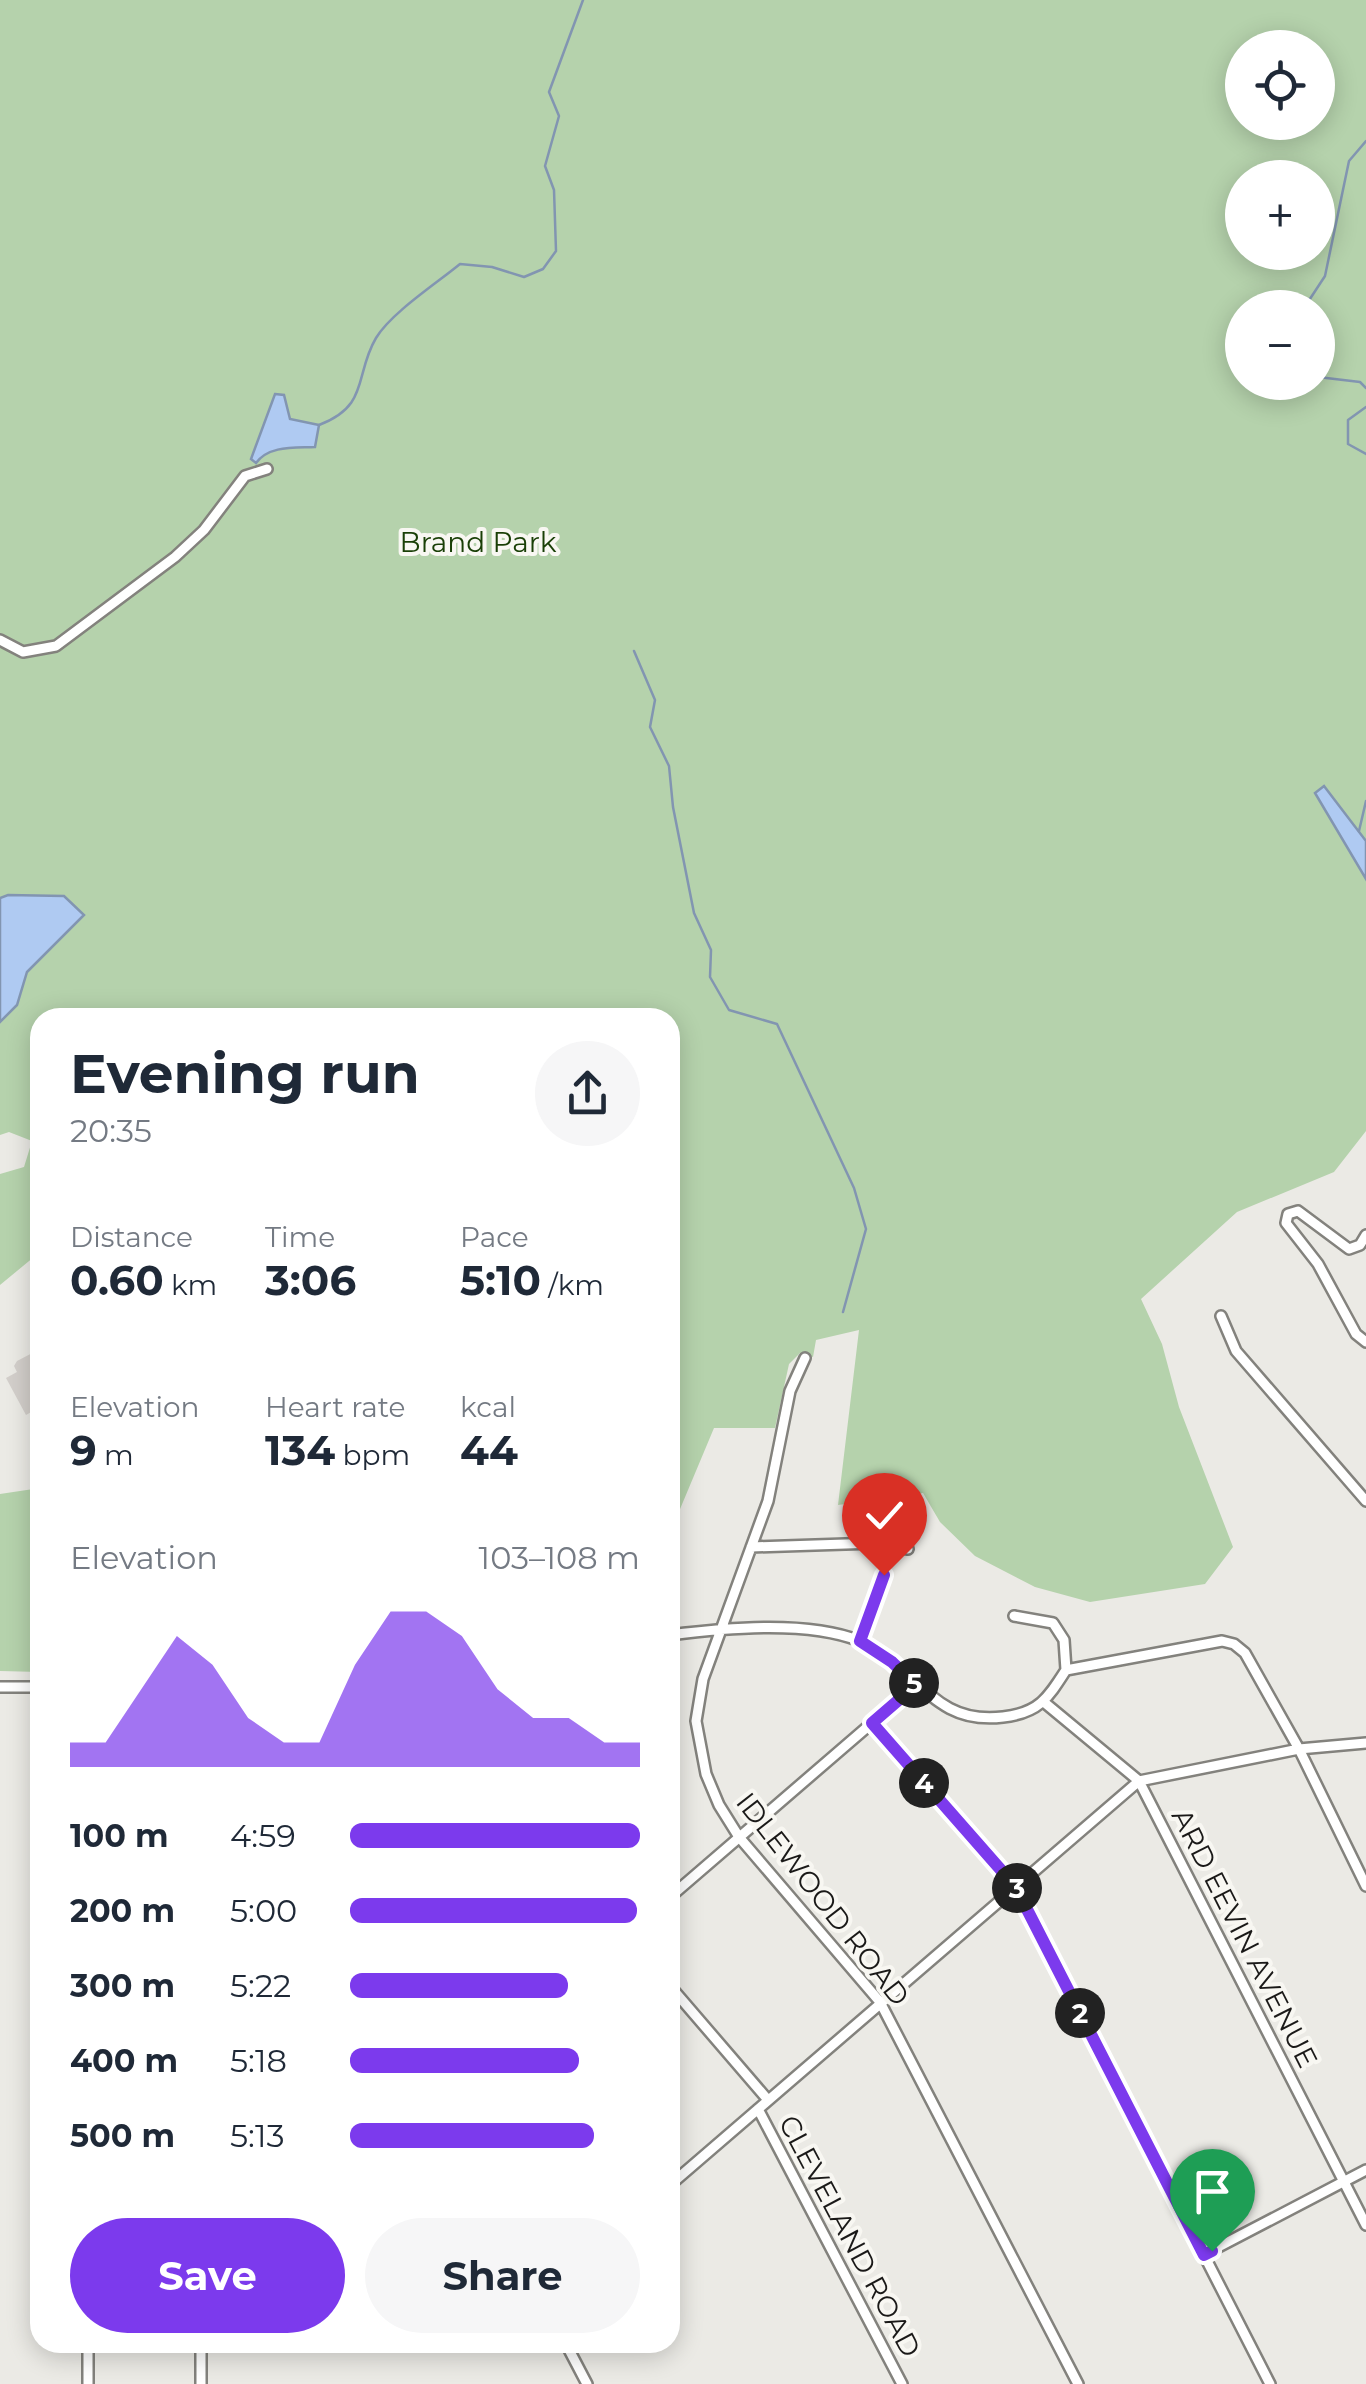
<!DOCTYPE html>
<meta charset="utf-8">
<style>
:root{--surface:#fff;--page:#f6f6f7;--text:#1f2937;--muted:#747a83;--accent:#7c3aed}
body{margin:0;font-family:Montserrat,sans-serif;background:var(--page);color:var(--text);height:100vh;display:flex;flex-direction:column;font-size:38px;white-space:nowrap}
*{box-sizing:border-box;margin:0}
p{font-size:32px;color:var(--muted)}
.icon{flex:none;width:55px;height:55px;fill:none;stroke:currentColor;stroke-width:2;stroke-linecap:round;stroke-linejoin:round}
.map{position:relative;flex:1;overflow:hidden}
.side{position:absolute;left:30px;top:1008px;width:650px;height:1345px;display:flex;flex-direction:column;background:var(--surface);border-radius:30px;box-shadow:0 5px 25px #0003}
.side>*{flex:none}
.tools{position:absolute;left:1225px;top:30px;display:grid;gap:20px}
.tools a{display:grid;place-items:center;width:110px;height:110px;border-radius:50%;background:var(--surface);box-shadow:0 5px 25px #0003;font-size:50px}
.pin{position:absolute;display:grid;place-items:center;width:85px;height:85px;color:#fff;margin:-102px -42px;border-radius:50% 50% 50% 0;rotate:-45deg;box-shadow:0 0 10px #0007}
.pin .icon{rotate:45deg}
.km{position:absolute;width:50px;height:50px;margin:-25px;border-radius:50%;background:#222;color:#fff;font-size:28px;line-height:50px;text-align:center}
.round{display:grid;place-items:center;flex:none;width:105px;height:105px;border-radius:52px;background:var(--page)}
.overview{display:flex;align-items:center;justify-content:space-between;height:170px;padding:0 40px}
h1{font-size:55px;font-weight:700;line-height:75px}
.stats{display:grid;grid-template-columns:repeat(3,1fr);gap:15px;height:170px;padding:10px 40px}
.stats div{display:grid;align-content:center}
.stats b{font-size:42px;font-weight:700}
.stats small{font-size:28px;font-weight:400}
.stats p{font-size:28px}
.chart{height:280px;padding:20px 40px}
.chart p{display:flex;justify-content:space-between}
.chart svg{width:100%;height:180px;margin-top:10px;fill:var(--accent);opacity:.7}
.button{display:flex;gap:20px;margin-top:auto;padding:20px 40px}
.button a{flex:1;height:115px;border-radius:60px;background:var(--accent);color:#fff;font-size:40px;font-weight:700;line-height:115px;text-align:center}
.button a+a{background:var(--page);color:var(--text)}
ul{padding:0 40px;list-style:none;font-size:32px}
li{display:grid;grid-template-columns:160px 120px 1fr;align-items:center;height:75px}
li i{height:25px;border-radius:12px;background:var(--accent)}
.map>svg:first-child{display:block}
</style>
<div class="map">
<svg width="1366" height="2384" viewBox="0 0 1366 2384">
<rect width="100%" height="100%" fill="#ebeae5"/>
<path fill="#b5d2ac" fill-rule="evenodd" d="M0,0H1366V841L1324,787L1315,793L1366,879V1131L1334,1172L1237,1212L1141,1299L1162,1344L1179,1407L1233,1547L1205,1584L1090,1602L1035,1587L975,1556L940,1522L923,1493L838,1505L859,1330L816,1340L813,1357L800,1353L789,1364L775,1428H714L670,1533V1018H40V1252L0,1285V1174L24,1167L32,1141L9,1132L0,1135ZM1242,48H1318V122H1242ZM1242,178H1318V252H1242ZM1242,308H1318V382H1242Z
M40,1488V1672L0,1671V1494Z"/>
<path fill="#afcaf2" stroke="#8295b1" stroke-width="2.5" d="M275,394L284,395L290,419L319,425L315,447C295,448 269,445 256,463L251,459Z
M1324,786L1366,841V879L1315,793Z
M8,895L64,896L84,915L27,972L17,1005L0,1022V898Z"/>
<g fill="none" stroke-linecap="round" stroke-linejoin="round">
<path stroke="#8295b1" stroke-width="2.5" d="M1304,308L1325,276L1349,161L1366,141
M1318,377L1360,382L1366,388
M1366,407L1348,420V444L1366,454
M319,425C370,406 354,375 376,338C391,313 437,283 460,264L492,267L524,277L543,269L556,251L554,190L545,166L559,116L549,92L583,0
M634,651L655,700L650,727L669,766L673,807L694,913L711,950L710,977L729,1010L777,1024L854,1188L866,1229L843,1312
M1359,831L1366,801"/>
</g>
<path fill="#d3cfcb" d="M40,1349V1393L37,1394L40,1407L26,1415L6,1378L17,1372L14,1366L17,1361Z"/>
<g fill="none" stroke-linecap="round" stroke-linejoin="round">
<defs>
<path id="minor" d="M0,640L23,652L56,646L175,557L204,530L245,476L267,469
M1366,1235L1360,1245L1349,1249L1298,1211L1288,1214L1286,1223L1318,1264L1356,1334L1366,1342
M1221,1316L1236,1351L1366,1501
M805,1358L790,1391L768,1501L703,1679L696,1721L706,1774L719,1805L739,1837L880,2002L1078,2384
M751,1547L876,1543L908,1549
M1014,1616L1053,1623L1064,1640L1066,1670
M670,1635C725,1628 807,1620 860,1641C917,1664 930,1726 1003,1717C1039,1713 1048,1698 1066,1670L1222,1641L1234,1644L1245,1653L1299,1749L1366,1886
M860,1641L884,1575
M0,1687H40
M1045,1703L1139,1781L1366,2225
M872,1723L1015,1886L1270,2384
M670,1897L916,1685
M670,1986L768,2100
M758,2109L902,2384
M670,2185L1139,1781L1299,1749L1366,1743
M1203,2255L1366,2170
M88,2342V2384
M565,2342L587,2384
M201,2384V2342"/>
</defs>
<use href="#minor" stroke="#83827d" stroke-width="14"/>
<use href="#minor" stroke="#fff" stroke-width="9"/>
</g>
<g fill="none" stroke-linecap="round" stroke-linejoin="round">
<defs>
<path id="route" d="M884,1575L860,1641L892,1662L916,1685L872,1723L1015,1886L1204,2255L1212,2251"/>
</defs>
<use href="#route" stroke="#fff" stroke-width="20"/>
<use href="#route" stroke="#7c3aed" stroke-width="12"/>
</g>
<g text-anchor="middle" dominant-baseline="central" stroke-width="8" stroke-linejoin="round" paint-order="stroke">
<g font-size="28" fill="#193f06" stroke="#f8f7f2">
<text x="478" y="542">Brand Park</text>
</g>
<g font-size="28" fill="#1a1918" stroke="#f8f7f2">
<text transform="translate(823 1899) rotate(52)">IDLEWOOD ROAD</text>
<text transform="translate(1245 1938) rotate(63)">ARD EEVIN AVENUE</text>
<text transform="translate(850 2236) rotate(62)">CLEVELAND ROAD</text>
</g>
</g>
</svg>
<div class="tools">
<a><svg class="icon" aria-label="locate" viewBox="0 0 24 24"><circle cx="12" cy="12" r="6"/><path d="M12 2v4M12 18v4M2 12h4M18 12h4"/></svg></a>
<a>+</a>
<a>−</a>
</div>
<div class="pin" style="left:1212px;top:2251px;background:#1e9e55"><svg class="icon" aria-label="arrive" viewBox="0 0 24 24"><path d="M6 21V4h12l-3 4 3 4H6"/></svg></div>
<div class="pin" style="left:884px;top:1575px;background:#d93025"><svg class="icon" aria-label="check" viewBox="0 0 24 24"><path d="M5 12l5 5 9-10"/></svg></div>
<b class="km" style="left:1080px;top:2013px">2</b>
<b class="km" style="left:1017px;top:1888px">3</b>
<b class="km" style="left:924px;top:1783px">4</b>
<b class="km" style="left:914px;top:1683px">5</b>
<section class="side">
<div class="overview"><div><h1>Evening run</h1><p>20:35</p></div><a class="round"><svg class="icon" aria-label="share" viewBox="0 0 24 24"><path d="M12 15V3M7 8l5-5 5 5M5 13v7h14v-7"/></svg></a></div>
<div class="stats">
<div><p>Distance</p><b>0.60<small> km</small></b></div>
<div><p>Time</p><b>3:06</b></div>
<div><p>Pace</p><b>5:10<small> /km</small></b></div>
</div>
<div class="stats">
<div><p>Elevation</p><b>9<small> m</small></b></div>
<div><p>Heart rate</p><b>134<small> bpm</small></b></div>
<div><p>kcal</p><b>44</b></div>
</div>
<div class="chart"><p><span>Elevation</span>103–108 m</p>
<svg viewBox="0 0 160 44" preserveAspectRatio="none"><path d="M0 44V38L10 38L20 25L30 12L40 19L50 32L60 38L70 38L80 19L90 6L100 6L110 12L120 25L130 32L140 32L150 38L160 38V44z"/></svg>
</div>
<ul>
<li><b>100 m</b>4:59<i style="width:100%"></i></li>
<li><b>200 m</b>5:00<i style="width:99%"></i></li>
<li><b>300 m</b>5:22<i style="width:75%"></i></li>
<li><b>400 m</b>5:18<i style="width:79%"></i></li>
<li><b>500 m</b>5:13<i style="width:84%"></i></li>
</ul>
<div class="button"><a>Save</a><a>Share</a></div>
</section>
</div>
